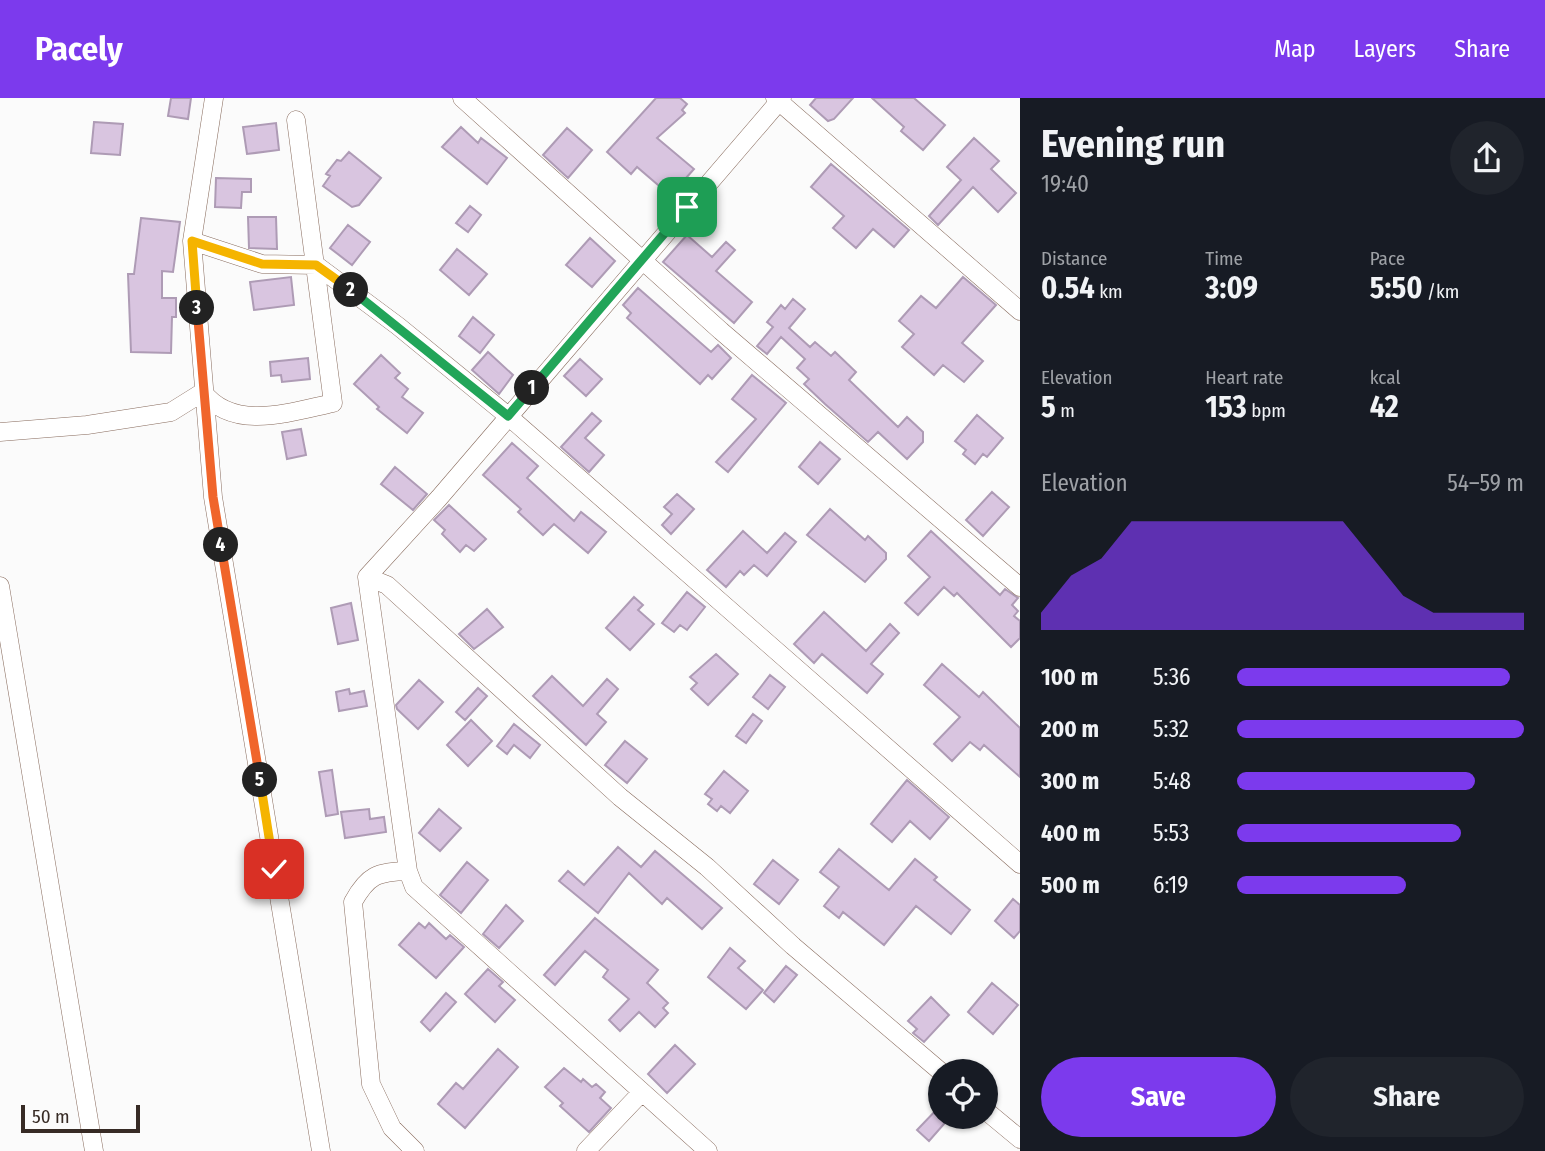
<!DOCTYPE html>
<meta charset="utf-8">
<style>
:root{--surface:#171b24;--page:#20242c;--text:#f1f3f6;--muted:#9ea1a6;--accent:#7c3aed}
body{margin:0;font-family:"Fira Sans Condensed",sans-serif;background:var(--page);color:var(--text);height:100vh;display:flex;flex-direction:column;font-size:26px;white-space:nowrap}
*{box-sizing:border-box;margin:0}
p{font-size:23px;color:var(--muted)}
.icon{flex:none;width:38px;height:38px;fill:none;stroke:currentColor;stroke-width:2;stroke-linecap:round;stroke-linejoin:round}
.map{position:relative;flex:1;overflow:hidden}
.details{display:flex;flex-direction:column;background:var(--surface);width:525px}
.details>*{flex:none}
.controls{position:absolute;left:928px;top:961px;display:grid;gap:14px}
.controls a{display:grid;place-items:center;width:70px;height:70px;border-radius:50%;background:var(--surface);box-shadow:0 2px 5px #0004;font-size:35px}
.scale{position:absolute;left:21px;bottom:18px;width:119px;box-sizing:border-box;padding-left:7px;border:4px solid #372b25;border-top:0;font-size:19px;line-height:24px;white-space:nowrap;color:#372b25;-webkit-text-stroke:5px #fbfbfb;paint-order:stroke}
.pin{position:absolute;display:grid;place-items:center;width:60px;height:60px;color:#fff;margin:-30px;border-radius:14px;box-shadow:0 4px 10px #0006}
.km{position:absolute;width:35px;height:35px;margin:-18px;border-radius:50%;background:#222;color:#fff;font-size:19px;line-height:35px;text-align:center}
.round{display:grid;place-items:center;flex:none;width:74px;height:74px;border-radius:37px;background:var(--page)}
.head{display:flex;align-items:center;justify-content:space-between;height:119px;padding:0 21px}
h1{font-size:38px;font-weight:700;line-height:52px}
.metrics{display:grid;grid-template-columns:repeat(3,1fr);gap:10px;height:119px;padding:7px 21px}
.metrics div{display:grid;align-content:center}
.metrics b{font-size:30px;font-weight:700}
.metrics small{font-size:19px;font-weight:400}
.metrics p{font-size:19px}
.chart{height:196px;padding:14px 21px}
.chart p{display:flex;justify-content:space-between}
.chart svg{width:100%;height:126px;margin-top:7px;fill:var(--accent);opacity:.7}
.primary-button{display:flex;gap:14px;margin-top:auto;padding:14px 21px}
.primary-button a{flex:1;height:80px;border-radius:42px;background:var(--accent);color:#fff;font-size:28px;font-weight:700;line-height:80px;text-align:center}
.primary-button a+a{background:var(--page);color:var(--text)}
ul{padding:0 21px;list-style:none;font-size:23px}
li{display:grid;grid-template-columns:112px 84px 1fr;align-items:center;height:52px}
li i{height:18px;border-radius:9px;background:var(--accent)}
header{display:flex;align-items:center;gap:42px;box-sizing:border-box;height:98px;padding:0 35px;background:var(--accent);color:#fff}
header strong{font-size:33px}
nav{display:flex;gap:38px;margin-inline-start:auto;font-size:24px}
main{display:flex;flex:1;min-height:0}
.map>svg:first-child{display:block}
</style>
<header>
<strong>Pacely</strong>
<nav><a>Map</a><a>Layers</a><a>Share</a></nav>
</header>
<main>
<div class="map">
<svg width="1020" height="1053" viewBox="0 0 1020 1053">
<rect width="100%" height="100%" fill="#fbfbfb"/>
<path fill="#d9c5e0" stroke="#ae9bb5" stroke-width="2" d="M171,0H191L188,21L168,18Z
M656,0H680L687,6L682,12L685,15L657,40L694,71L686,80L691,84L672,99L637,69L631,76L607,54Z
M816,0H853L834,21L828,23L810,7Z
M872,0H914L945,27L923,52L901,33L904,29Z
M94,24L123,26L120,57L91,55Z
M276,25L279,52L247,56L243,29Z
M461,29L478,45L481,40L507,60L487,86L442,49Z
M567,30L592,52L568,80L543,57Z
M974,40L999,63L991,71L1016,95L998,114L973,89L938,127L929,118L961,82L947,69Z
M349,54L381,80L359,107L352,109L323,88L330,78L326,76L337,62L341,63Z
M831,66L909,132L894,149L873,131L856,150L833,130L844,118L811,89Z
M216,80L251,81V94H242L241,110L215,109Z
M470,108L481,117L468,134L456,125Z
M248,119H276L277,151L249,150Z
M141,120L180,124L173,174L162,173V200H176V219H172L171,255L131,254L128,176H134Z
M348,127L370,144L352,167L330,150Z
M687,137L712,159L726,144L735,152L716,173L752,204L734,225L663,164Z
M590,140L615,163L592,189L566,167Z
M457,151L487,176L469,197L440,172Z
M291,179L294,207L254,212L250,184Z
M963,179L996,207L962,245L983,263L964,284L943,267L934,277L902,249L914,236L899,223L921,198L936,210Z
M638,190L711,254L718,247L731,260L712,281L708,277L700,286L627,220L631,215L623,207Z
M793,201L805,211L789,230L810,249L815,244L831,258L835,254L856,274L849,282L898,329L907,319L923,334V344L907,361L878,334L868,344L825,306L804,286L809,281L797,270L805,261L781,239L767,256L757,248L773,229L767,224L781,207L785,211Z
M473,219L494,237L480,255L459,238Z
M488,254L513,277L499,296L472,272Z
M381,257L400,275L395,280L408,291L402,299L423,315L407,335L377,311L379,309L354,286Z
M308,260L310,281L282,284L281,277L271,278L270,264Z
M580,261L602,281L586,298L564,278Z
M752,277L786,305L728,374L716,364L756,321L732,301Z
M592,315L601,323L585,340L604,357L589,374L561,349Z
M977,317L1003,340L987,359L983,356L975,366L963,356L966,352L955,343Z
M301,331L306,357L287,361L282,334Z
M820,344L840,361L818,386L799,369Z
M512,345L538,368L527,380L574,423L581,414L606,434L588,455L554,426L543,437L518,414L521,411L483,377Z
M395,369L427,396L413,412L381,386Z
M992,394L1009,409L983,438L966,422Z
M677,396L694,411L671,436L662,427L672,416L664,409Z
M449,407L486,441L474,453L466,447L460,454L442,436L445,432L434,422Z
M830,411L865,442L868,438L886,455V461L865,484L807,437Z
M743,433L767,455L785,435L796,444L767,478L754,467L744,477L740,473L726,489L707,472Z
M931,433L1000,497L1005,491L1018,500L1012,507L1018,513L1014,518L1020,523V540L1011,549L957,495L954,498L944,489L918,517L905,505L930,479L908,458Z
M687,494L705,509L687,532L680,527L674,534L662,525Z
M634,499L643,507L638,512L654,526L630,552L606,530Z
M351,505L358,542L338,546L331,510Z
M487,511L503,529L474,551L459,536Z
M824,514L866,553L890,526L899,535L871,566L883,576L867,595L822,556L814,565L794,546Z
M716,556L738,576L708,607L691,591L697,585L690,579Z
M942,566L979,599L983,594L1020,630V679L984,647L980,652L970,644L952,663L934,646L960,619L924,587Z
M770,577L785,589L768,611L753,599Z
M552,578L583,608L607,581L618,591L597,616L606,624L586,647L533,598Z
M419,582L443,604L418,631L397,611L396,607Z
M478,590L487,598L465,622L456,614Z
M349,591L350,596L364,593L367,608L339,613L336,594Z
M753,616L762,623L746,645L736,638Z
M471,622L492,643L468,668L447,647Z
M514,626L540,647L530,660L514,647L507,656L497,648Z
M625,643L647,661L627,685L605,667Z
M332,672L338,716L326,718L319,674Z
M724,673L748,693L730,715L721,708L717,713L708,706L712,701L705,696Z
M907,682L949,719L930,741L910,723L892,744L871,726Z
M369,711L370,721L384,719L386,734L345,740L341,714Z
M439,711L461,730L440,753L419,735Z
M618,749L641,769L655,753L722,810L702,831L667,800L662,806L629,775L598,815L559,783L568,773L584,787Z
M839,751L889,792L915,761L937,779L934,782L970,812L951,836L916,808L884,847L843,814L839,820L824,808L839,789L820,774Z
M773,762L798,782L779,806L754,786Z
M467,764L488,782L461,815L440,797Z
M1013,801L1020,807V833L1014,840L995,823Z
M506,807L523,823L499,850L483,836Z
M595,820L658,872L647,885L668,905L663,910L668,915L655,929L639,914L620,933L609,922L629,901L603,879L608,872L585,853L555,887L544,877Z
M419,825L425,830L429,825L446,841L450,837L464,849L436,880L399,847Z
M730,850L745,863L738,870L763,892L746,911L708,879Z
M786,868L797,877L774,904L764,895Z
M488,871L503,884L499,888L515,902L495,924L465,896Z
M992,885L1018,907L993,936L968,914Z
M446,895L456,904L430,933L421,924Z
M931,899L949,917L924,944L913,935L917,931L908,923Z
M675,947L695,966L667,995L648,976Z
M498,951L518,969L465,1030L438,1006L456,985L463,991Z
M564,970L581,984L583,981L592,989L596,986L605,994L600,1000L611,1010L589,1034L560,1008L563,1005L545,989Z
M940,1008V1018H951L929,1043L917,1032Z"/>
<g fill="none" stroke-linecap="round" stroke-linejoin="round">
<defs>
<path id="street" d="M214,0L192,143L213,399L321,1053
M462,0L721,233L1020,489
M775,0L1020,213
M192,143L262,166L316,167L398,228L508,318L1020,766
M203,294C233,334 291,314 333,305L296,22
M0,334L87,327L171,314L203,294
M367,479L387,487L620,699L707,769L793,848L940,973
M367,479L408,773L414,789L708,1053
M367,479L439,400L782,0
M0,488L94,1053
M408,773C377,774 368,777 353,804L371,986L392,1030L415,1053
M985,1012L1020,1041
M586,1053L642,994"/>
</defs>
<use href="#street" stroke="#886b5d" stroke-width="19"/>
<use href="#street" stroke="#fff" stroke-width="18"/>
</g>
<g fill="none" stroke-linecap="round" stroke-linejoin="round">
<defs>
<path id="split-1" d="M532,290L687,109"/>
<path id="split-2" d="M351,192L508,318L532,290"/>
<path id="split-3" d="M197,210L192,143L262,166L316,167L351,192"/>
<path id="split-4" d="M197,210L213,399L221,447"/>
<path id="split-5" d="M221,447L260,682"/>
<path id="split-6" d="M260,682L274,771"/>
</defs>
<use href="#split-1" stroke="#fff" stroke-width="14"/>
<use href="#split-2" stroke="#fff" stroke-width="14"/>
<use href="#split-3" stroke="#fff" stroke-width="14"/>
<use href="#split-4" stroke="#fff" stroke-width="14"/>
<use href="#split-5" stroke="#fff" stroke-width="14"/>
<use href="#split-6" stroke="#fff" stroke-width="14"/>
<use href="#split-1" stroke="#22a559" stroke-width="9"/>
<use href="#split-2" stroke="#22a559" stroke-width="9"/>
<use href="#split-3" stroke="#f5b400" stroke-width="9"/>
<use href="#split-4" stroke="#f0652b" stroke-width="9"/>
<use href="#split-5" stroke="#f0652b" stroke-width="9"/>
<use href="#split-6" stroke="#f5b400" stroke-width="9"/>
</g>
</svg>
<div class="controls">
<a><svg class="icon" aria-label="locate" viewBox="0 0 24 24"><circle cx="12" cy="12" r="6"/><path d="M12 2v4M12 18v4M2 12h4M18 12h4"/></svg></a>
</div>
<div class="scale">50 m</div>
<div class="pin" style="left:687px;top:109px;background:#1e9e55"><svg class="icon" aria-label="arrive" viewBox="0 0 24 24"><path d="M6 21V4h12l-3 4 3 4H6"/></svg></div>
<div class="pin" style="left:274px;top:771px;background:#d93025"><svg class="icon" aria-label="check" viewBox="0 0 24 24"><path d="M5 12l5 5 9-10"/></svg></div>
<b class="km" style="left:532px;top:290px">1</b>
<b class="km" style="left:351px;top:192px">2</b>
<b class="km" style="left:197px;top:210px">3</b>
<b class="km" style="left:221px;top:447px">4</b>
<b class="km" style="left:260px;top:682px">5</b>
</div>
<section class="details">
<div class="head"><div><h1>Evening run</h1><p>19:40</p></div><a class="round"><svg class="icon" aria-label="share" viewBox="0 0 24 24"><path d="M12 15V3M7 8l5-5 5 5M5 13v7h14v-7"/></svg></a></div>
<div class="metrics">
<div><p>Distance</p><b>0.54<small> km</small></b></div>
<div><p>Time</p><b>3:09</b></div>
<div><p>Pace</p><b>5:50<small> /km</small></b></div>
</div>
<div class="metrics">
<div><p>Elevation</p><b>5<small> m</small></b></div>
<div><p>Heart rate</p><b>153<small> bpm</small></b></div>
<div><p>kcal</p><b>42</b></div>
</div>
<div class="chart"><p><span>Elevation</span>54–59 m</p>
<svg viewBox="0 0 160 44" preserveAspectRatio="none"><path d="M0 44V38L10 25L20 19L30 6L40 6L50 6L60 6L70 6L80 6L90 6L100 6L110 19L120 32L130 38L140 38L150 38L160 38V44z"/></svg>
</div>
<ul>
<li><b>100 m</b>5:36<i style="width:95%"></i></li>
<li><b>200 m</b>5:32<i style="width:100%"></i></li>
<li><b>300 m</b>5:48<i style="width:83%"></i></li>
<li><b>400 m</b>5:53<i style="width:78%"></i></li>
<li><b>500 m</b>6:19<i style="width:59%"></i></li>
</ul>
<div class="primary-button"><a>Save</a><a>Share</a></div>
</section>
</main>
